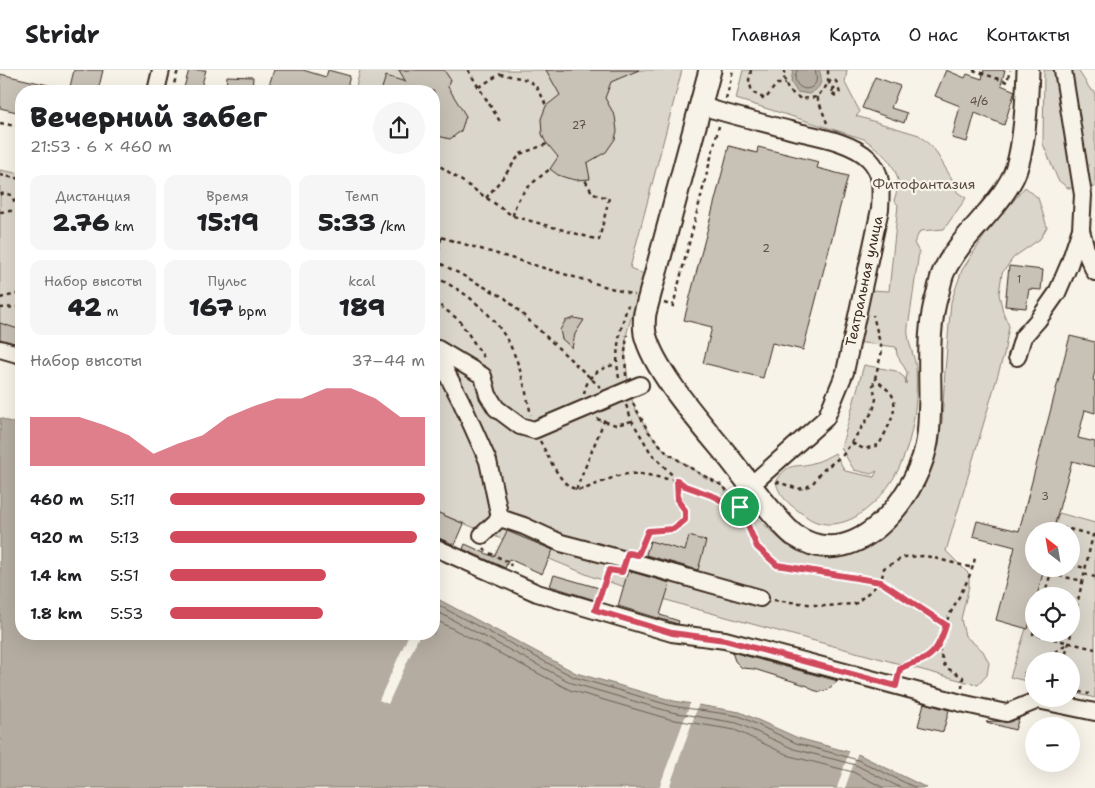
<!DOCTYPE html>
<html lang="ru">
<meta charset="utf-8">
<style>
:root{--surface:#fff;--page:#f6f6f6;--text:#202124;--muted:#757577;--line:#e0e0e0;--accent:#d1495b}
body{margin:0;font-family:"Shantell Sans",sans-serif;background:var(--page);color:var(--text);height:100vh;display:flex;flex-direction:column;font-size:19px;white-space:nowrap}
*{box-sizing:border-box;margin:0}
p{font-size:16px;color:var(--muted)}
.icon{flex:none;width:28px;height:28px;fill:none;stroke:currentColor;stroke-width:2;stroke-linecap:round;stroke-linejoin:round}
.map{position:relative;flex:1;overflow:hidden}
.panel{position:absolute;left:15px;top:15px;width:425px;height:555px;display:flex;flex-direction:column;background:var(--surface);border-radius:20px;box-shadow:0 5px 20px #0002}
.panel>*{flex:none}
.needle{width:32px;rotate:329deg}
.controls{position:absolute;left:1025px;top:452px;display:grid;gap:10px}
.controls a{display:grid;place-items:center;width:55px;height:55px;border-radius:50%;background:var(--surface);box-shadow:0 5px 20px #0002;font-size:25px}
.pin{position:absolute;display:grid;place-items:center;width:42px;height:42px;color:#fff;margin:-21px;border:2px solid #fff;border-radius:50%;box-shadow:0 1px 5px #0007}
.round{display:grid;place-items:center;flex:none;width:52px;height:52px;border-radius:26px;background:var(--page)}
.headline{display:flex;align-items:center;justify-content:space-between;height:85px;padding:0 15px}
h1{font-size:28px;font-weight:800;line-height:38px}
.figures{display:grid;grid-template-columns:repeat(3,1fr);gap:8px;height:85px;padding:5px 15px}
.figures div{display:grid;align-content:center;border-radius:12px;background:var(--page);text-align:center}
.figures b{font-size:25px;font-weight:800}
.figures small{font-size:14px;font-weight:400}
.figures p{font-size:14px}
.chart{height:140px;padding:10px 15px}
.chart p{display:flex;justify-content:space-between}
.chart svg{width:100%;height:90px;margin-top:5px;fill:var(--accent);opacity:.7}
ul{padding:0 15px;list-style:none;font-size:16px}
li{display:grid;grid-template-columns:80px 60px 1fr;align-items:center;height:38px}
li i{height:12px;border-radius:6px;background:var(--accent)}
header{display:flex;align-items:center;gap:30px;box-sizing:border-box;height:70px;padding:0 25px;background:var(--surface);border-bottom:1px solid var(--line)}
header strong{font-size:24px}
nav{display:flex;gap:28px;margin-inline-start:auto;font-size:18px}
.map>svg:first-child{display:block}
</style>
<header>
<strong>Stridr</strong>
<nav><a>Главная</a><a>Карта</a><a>О нас</a><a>Контакты</a></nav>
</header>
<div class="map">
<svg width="1095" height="718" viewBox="0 0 1095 718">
<rect width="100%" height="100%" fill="#f7f3e8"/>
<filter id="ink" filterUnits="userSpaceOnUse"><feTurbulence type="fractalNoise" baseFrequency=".02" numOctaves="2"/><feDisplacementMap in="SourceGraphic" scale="10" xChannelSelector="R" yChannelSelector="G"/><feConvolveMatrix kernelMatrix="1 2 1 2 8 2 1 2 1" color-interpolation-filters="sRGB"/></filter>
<g filter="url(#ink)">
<path fill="#dbd6cb" stroke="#8b8074" d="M360,0H682L630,198L644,204L627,262L625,283L629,320L635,339L648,361L666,382L697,402L723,416L786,475L815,485L853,482L869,476L898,449L934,378L942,352L945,301L951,232L962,200L985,165L1025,117L1038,128L1047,157L1040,169L1014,187L1002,203L999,224L1003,242L1009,256L1004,284L946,481L969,504V516L961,549L965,566L983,581L989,593L987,605L978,615L689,537L593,507L434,441V21H355Z
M743,0H847L845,13L860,42L856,46L919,65L934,79L955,114L957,122L966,128L944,159L920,161L914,173L919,182C916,201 914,219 911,238C910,247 907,256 908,265C909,276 915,287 916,298C919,353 906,415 857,446C842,455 822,458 807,447C794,438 779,428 776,412C789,390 794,399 813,393C821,391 828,387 835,383L845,401L874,407L877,401L871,404L854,400L841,378L864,295L896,301L905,308L906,314L907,302L897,285L896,277L856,272L867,220L889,221L898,135L894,130C896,125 899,117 898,111C895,92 878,79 864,69L736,29Z
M1044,0H1078L1090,19L1095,22V117L1068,118L1058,110L1043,74Z
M0,100L21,104V273L0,265Z
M1059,443L1095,453V628L1071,622V591H1034V613L1010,607L1034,535V564H1071V526H1036L1044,499H1071V461H1054Z"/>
<path fill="#b4aca0" stroke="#84786c" d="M793,0H819C824,11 820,19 809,24L797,22L791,12Z
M0,348L21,356V564H434V527L576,603L674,631L740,642L798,668L860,685L927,718H0Z"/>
<path fill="#f7f3e8" d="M409,564H420L388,634L379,630Z
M691,631L699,633L669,718H659Z
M850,679L858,682L845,718H837Z"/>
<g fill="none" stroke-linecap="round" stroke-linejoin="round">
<path stroke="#6b5e52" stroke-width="1" d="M797,0C796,4 794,8 796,12C800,21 812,21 816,12C817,8 816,4 815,0
M434,533L574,607L672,636L739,646L796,673L858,690L916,718
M434,540L572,613L671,642L737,653L794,679L856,695L901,718
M434,549L570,620L669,649L735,660L790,686L853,702L884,718"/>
</g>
<path fill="#c8c1b6" stroke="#3b2a1e" d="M74,0H103L98,21H69Z
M189,0H206L200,21H183Z
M274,0H303L326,7L328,0L350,6L346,21H306L292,17L291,21H267Z
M399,0H444L450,9L448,17L466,46L461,61L450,69L434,65V21H381L386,6L406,12Z
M546,0H639L611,12L605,28L615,46L617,61L615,69L606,82L587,93L590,109L576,110L567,108L558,105L550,99L558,87L545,71L542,64L541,49L546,36L560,25Z
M946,0L965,8L967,4L982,9L984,0H1005L1001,15L1015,21L1004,55L975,43L967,72L952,68L960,36L935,26Z
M0,4L57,17V21H21V43L0,38Z
M227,6L253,7L252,21H226Z
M875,7L900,16L891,38L907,43L904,53L862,38Z
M729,76L757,83L758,77L819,92L817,98L848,106L803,280L772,273L763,308L703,293L712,257L684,250Z
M1009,196L1043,200L1041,220L1029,219L1026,238L1005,236Z
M574,248L584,250L575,264L572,278L562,269L560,260L565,251Z
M0,253L21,260V275L0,269Z
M1070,266L1095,272V301L1093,310L1095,311V343L1085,340L1078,368L1095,372V397L1072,391L1053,461H1034V499H1044L1037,526H1034V537L1028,559L996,550L1015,477L973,466L977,451L1019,461Z
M434,441L464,454L455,475L434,466Z
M507,461L553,480L542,504L509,489L505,498L463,479L465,474L494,487Z
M689,466L706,471L698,500L646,485L650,471L685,481Z
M628,501L670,513L660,545L679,551L678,554L618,536Z
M554,505L599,518L595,530L550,516Z
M732,582L838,611L827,620L820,622L813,620L808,616L754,599L742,598L735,591Z
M924,633L949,640L943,662L918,656Z
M1019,648L1015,660L986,652L994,651L1009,652Z"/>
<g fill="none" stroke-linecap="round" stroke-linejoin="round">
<defs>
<path id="minor" d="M156,21L161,0
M701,36C730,45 760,52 790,60C814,66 851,71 869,89C883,103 881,121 880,139L845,302L826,348L750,416
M1081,160L1088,187L1095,202
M0,279L21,285
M434,279L461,331L488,391L500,448L524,456L561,473L622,489L760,528
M434,279H438L483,306L488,325L496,338L520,356L534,360L640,315
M1017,287L1023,267L1038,250L1057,223L1069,195L1081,159L1083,125L1063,0
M482,465L500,448
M434,477L537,523L672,563L725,570L961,633L1006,643L1038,630L1095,642"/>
<path id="major" d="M710,0L645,243C644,250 644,257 645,264C654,302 705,358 730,389C744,407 758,426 773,443C780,451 786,459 794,465C854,506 914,430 926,377C930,361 929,345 930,329C930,294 927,256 938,222C940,215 941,207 944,201C961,166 996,141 1013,107C1025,82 1027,29 1028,0"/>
</defs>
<use href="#minor" stroke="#3b2a1e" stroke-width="20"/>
<use href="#major" stroke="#3b2a1e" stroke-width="25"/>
<path stroke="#3b2a1e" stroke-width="2.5" stroke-dasharray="4 4" stroke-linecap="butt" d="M468,0L501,53
M751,0L749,10L752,22L765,29C770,24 772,19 777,14H786
M785,0L783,5L788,20L801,29L817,27L828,14V0
M973,0L1007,12L1010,0
M829 14a4 4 0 1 1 8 0a4 4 0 1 1-8 0Z
M479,17L500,4C529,10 535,7 546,36
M832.5 22a3.5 3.5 0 1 1 7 0a3.5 3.5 0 1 1-7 0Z
M172,21L178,0
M817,27L827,53
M726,29L733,0
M0,53L21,57
M434,92L513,146L599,170L609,128L593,124L585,110
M0,105L21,109
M0,125L4,123L11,125L19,140
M486,128L505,105L520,84L547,74
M0,142L21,140
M513,146C516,123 533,113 550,99
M434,165L634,225
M441,168L434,206C448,214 464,222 476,233C514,265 521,299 531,345
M434,190L505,228L600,317
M0,228L21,223
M434,231L459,250L485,289
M664,233L673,236L719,56
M0,238L21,237
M626,306L625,283L627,265
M619,308C614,282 620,259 628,235
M584,324C588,303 598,300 616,294
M633,333L648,361L666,382L697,402L723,416L740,437L744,434
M626,335L632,351L651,383L677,410L685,415L716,427L733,439L740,437L757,477L777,495L881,512L945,555
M597,349L616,355L632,351
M540,371C548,385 560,416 576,419C582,421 589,417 594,415C605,411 617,405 627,404C644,402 660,409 677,410L678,431L685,440V450L673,459L648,461L640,480
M852,373L864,379L879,375C886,360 902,337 890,322C885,317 879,313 875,308
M776,413L778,412L798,419L807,417L813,413L822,401L843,385L873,341L876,329L873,316L882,281L873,245
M576,420L606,346
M1063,461L1065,458L1093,465
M484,478L487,482L511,493L510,496
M1071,495L1086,498
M1051,504L1083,511
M1084,504L1095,507
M1044,526L1052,499
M600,527L610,500
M774,530L824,536L855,534L881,512L884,498L904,487L926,486L973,498
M1034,561L1033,564L1095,579
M1071,561L1093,465H1095
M1042,591L1068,573
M1064,591L1071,564
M1034,597L1022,605L1034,609
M899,602L900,599L911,592L924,589L940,573
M962,618L963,607L945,597C944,592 941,587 940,582C936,554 971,517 975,487
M1071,620L1089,624"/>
<use href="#minor" stroke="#f7f3e8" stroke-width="16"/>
<use href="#major" stroke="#f7f3e8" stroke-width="21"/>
</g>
</g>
<g fill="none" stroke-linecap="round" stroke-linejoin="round" filter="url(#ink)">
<defs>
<path id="route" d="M677,410L685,416L716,427L733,439L740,437L757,477L777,495L881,512L946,555C942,568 936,585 922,590C914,593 908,594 900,599L896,616L725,570L672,563L595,540L609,500L622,502L628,483L638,485L648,461L673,459L685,450V440L678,431Z"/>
</defs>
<use href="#route" stroke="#fff" stroke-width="10"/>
<use href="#route" stroke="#d1495b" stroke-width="6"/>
</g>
<g text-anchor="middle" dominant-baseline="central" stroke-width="4.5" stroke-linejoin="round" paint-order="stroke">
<g font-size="11" fill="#5e5044">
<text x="979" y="31">4/6</text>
<text x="579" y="55">27</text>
<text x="766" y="178">2</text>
<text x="1019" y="209">1</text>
<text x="1045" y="426">3</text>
</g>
<g font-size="14" fill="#5b4c41" stroke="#f7f3e8">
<text x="924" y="114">Фитофантазия</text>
</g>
<g font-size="14" fill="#3b2a1e" stroke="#f7f3e8">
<text transform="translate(864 211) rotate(-78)">Театральная улица</text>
</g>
</g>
</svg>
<div class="controls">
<a><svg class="needle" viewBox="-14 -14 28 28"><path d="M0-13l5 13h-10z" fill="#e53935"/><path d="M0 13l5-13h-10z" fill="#757577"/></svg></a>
<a><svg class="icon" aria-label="locate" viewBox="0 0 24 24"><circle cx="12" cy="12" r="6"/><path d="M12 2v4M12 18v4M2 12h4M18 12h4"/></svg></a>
<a>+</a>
<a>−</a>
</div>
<div class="pin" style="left:740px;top:437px;background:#1e9e55"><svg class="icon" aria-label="arrive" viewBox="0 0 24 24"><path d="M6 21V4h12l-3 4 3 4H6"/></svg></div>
<section class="panel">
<div class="headline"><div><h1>Вечерний забег</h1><p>21:53 · 6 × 460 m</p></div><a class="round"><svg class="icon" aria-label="share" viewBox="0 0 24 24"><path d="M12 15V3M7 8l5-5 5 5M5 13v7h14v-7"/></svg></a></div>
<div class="figures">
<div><p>Дистанция</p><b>2.76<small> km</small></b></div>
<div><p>Время</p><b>15:19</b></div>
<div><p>Темп</p><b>5:33<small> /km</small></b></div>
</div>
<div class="figures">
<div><p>Набор высоты</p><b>42<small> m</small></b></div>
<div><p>Пульс</p><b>167<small> bpm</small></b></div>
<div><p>kcal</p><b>189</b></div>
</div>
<div class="chart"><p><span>Набор высоты</span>37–44 m</p>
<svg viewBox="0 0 160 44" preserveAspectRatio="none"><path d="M0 44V20L10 20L20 20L30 24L40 29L50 38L60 33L70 29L80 20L90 15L100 11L110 11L120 6L130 6L140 11L150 20L160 20V44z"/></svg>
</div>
<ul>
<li><b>460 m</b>5:11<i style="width:100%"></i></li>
<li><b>920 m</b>5:13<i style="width:97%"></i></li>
<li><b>1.4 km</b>5:51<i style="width:61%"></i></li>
<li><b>1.8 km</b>5:53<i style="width:60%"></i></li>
</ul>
</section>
</div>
